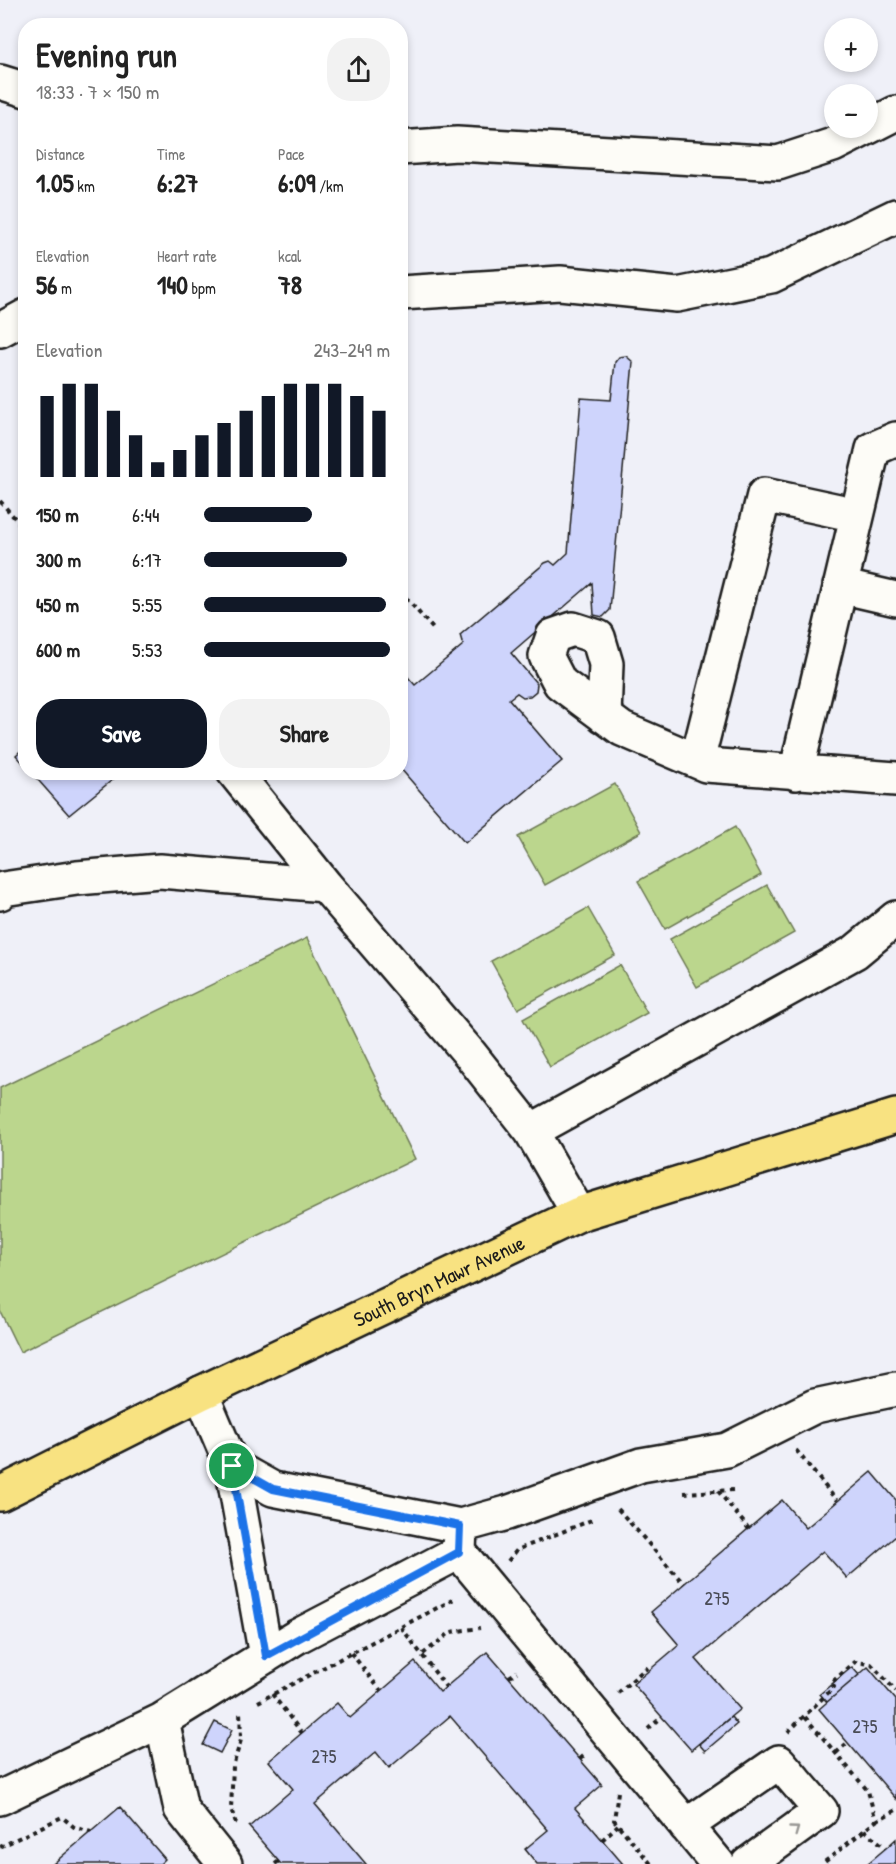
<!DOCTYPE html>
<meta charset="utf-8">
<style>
:root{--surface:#fff;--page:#f2f2f2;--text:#222;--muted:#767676;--accent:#111827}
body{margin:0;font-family:"Patrick Hand",sans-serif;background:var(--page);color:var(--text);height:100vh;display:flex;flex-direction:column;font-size:22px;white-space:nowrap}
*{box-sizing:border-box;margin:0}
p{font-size:20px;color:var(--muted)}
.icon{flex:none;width:33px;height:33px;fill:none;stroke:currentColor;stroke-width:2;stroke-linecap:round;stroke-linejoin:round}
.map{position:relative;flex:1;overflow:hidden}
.side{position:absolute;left:18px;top:18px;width:390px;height:762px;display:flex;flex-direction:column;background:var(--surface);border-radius:24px;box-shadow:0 3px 9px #0003}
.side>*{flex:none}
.controls{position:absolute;left:824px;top:18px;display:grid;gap:12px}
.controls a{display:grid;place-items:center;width:54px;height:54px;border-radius:50%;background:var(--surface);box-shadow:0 3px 9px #0003;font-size:30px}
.pin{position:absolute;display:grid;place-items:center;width:51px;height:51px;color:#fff;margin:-26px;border:3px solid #fff;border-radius:50%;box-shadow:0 2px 6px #0007}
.round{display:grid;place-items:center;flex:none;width:63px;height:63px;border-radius:24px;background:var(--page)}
.headline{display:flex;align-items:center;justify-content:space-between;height:102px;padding:0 18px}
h1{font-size:33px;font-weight:700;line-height:45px}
.figures{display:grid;grid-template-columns:repeat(3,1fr);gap:9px;height:102px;padding:6px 18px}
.figures div{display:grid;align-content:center}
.figures b{font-size:26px;font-weight:700}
.figures small{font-size:16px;font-weight:400}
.figures p{font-size:16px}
.chart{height:168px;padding:12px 18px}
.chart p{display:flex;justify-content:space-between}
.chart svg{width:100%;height:108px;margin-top:6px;stroke:var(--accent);stroke-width:6}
.button{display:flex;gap:12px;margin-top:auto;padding:12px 18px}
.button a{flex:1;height:69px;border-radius:24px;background:var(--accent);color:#fff;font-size:24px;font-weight:700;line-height:69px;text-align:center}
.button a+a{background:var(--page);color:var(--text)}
ul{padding:0 18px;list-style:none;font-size:20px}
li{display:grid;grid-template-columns:96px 72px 1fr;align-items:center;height:45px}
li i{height:15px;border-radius:8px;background:var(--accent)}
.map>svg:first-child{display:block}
</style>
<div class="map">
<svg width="896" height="1864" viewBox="0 0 896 1864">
<rect width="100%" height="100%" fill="#eff0f8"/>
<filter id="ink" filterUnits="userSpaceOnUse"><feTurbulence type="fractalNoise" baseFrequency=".0167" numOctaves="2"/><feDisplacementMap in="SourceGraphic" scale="12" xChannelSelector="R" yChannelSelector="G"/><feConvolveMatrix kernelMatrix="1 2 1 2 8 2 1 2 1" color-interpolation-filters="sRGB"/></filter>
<g filter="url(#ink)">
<path fill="#bbd68d" stroke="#6c7954" stroke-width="1.5" d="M615,784L641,832L545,885L518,837Z
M735,827L761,875L665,929L638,881Z
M767,885L794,933L697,987L670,939Z
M588,908L615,955L518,1009L491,961Z
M307,938L415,1159L20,1352L0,1311V1088Z
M620,965L647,1013L550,1067L523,1019Z"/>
<path fill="#ced4fc" stroke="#1c1c1c" stroke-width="1.5" d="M626,356L633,362L610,610L603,617L594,615L592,583L511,653L537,684L536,691L530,696L523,697L517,693L509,699L562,761L465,843L400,768V668L415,685L463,645L460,635L545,563L550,561L555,565L568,553L581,398L611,400L615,362L619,357Z
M26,746V766L16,755Z
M31,772H122L69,815Z
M872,1472L896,1500V1536L847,1578L823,1551L696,1659L740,1709L691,1750L633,1684L679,1645L651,1612L782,1500L806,1528Z
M487,1652L602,1785L575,1808L623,1864H537L525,1849L548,1830L450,1716L389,1768L376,1752L315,1804L366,1864H281L249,1827L293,1789L269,1761L337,1703L350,1718L415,1662L440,1692Z
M852,1667L859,1675L827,1702L820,1694Z
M868,1667L896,1700V1799L819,1709Z
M731,1717L737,1724L705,1751L699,1744Z
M215,1722L232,1730L220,1753L203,1745Z
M120,1807L165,1859L160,1864H53Z
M896,1839V1864H867L886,1848Z"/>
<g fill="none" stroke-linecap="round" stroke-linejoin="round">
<defs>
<path id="minor" d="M0,82L26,90
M400,148L457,144L778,163L833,145L896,113
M400,293L560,283L677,295L771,276L896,216
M0,330L26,316
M840,586L896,599
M604,716L606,664L598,637L573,629L553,636L546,656L560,683L622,729L706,765L896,779
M697,761L764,495L857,515
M234,772L325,885
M796,773L873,449L896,439
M0,893L3,889L77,878L160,871L325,885L470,1054L531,1131L579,1214
M531,1131L855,952L896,918
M232,1466L266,1656
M460,1526L507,1513L641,1465L727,1450L815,1406L896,1389
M459,1552L718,1864
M162,1720L181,1809L225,1864
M0,1798L162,1720L298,1636L459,1552L460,1526L273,1489L232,1466L201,1393
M686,1826L779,1762L821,1811L748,1864"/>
<g id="major">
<path id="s1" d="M0,1494L201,1393L579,1214L896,1116"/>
</g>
</defs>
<use href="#minor" stroke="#1c1c1c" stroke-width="38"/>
<use href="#major" stroke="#1c1c1c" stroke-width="38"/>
<path stroke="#1c1c1c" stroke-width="4" stroke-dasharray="4.5 4.5" stroke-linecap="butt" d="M0,501L26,531
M400,591L435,631
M796,1450L837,1501
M718,1491L749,1529
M684,1493L733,1490
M618,1509L684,1584
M508,1561L517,1550L594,1519
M401,1627L446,1687
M351,1653L381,1691
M423,1654L451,1632L480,1628
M509,1677L517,1672
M618,1693L646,1668L648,1671
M272,1694L302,1733
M258,1702L456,1598
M805,1717L868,1791L876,1821L822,1864
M648,1729L662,1717
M788,1732L834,1687L831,1683L855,1662L871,1664L896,1691
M836,1753L847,1743
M580,1759L586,1754
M618,1792L614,1820L651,1864
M876,1821L896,1810
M236,1824L231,1809L233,1766L241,1740L240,1711
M864,1830L886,1848
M602,1840L618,1825
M0,1847L62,1817L74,1827L91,1832
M275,1864L279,1861"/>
<use href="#minor" stroke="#fdfcf7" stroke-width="33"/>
<use href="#major" stroke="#f8e281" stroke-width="33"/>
</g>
<defs><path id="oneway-chevron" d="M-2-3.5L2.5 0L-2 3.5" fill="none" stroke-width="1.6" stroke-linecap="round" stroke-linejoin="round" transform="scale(1.5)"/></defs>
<use stroke="#989794" href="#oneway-chevron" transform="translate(795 1830) rotate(-36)"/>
</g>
<g fill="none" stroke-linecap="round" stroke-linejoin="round" filter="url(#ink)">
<defs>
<path id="route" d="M232,1466L273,1489L460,1526L459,1552L266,1656Z"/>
</defs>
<use href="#route" stroke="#fff" stroke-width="12"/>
<use href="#route" stroke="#1a73e8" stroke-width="8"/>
</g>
<g text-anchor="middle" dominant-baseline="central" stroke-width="6" stroke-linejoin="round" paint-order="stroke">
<g font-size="18" fill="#484a54">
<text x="717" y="1598">275</text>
<text x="865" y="1726">275</text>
<text x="324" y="1756">275</text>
</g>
<g font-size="21" fill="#1c1c1c" stroke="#fdfcf7">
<text stroke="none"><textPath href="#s1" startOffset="488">South Bryn Mawr Avenue</textPath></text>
</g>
</g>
</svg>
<div class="controls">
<a>+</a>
<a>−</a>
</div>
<div class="pin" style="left:232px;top:1466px;background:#1e9e55"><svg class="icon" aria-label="arrive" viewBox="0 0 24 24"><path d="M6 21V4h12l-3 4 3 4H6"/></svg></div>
<section class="side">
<div class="headline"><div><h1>Evening run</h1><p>18:33 · 7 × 150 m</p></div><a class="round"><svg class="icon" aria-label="share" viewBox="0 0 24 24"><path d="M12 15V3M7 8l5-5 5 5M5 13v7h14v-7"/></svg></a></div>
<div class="figures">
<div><p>Distance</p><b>1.05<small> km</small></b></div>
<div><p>Time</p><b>6:27</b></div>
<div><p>Pace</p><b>6:09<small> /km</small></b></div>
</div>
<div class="figures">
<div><p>Elevation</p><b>56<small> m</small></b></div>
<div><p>Heart rate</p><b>140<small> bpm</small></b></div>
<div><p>kcal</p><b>78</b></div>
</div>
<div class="chart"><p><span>Elevation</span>243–249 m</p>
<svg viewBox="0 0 160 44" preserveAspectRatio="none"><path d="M5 44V11M15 44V6M25 44V6M35 44V17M45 44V27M55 44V38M65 44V33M75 44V27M85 44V22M95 44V17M105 44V11M115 44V6M125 44V6M135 44V6M145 44V11M155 44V17"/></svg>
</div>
<ul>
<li><b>150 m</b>6:44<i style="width:58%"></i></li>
<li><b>300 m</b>6:17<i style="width:77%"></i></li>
<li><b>450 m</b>5:55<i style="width:98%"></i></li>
<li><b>600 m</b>5:53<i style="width:100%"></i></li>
</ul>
<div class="button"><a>Save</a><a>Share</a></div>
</section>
</div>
